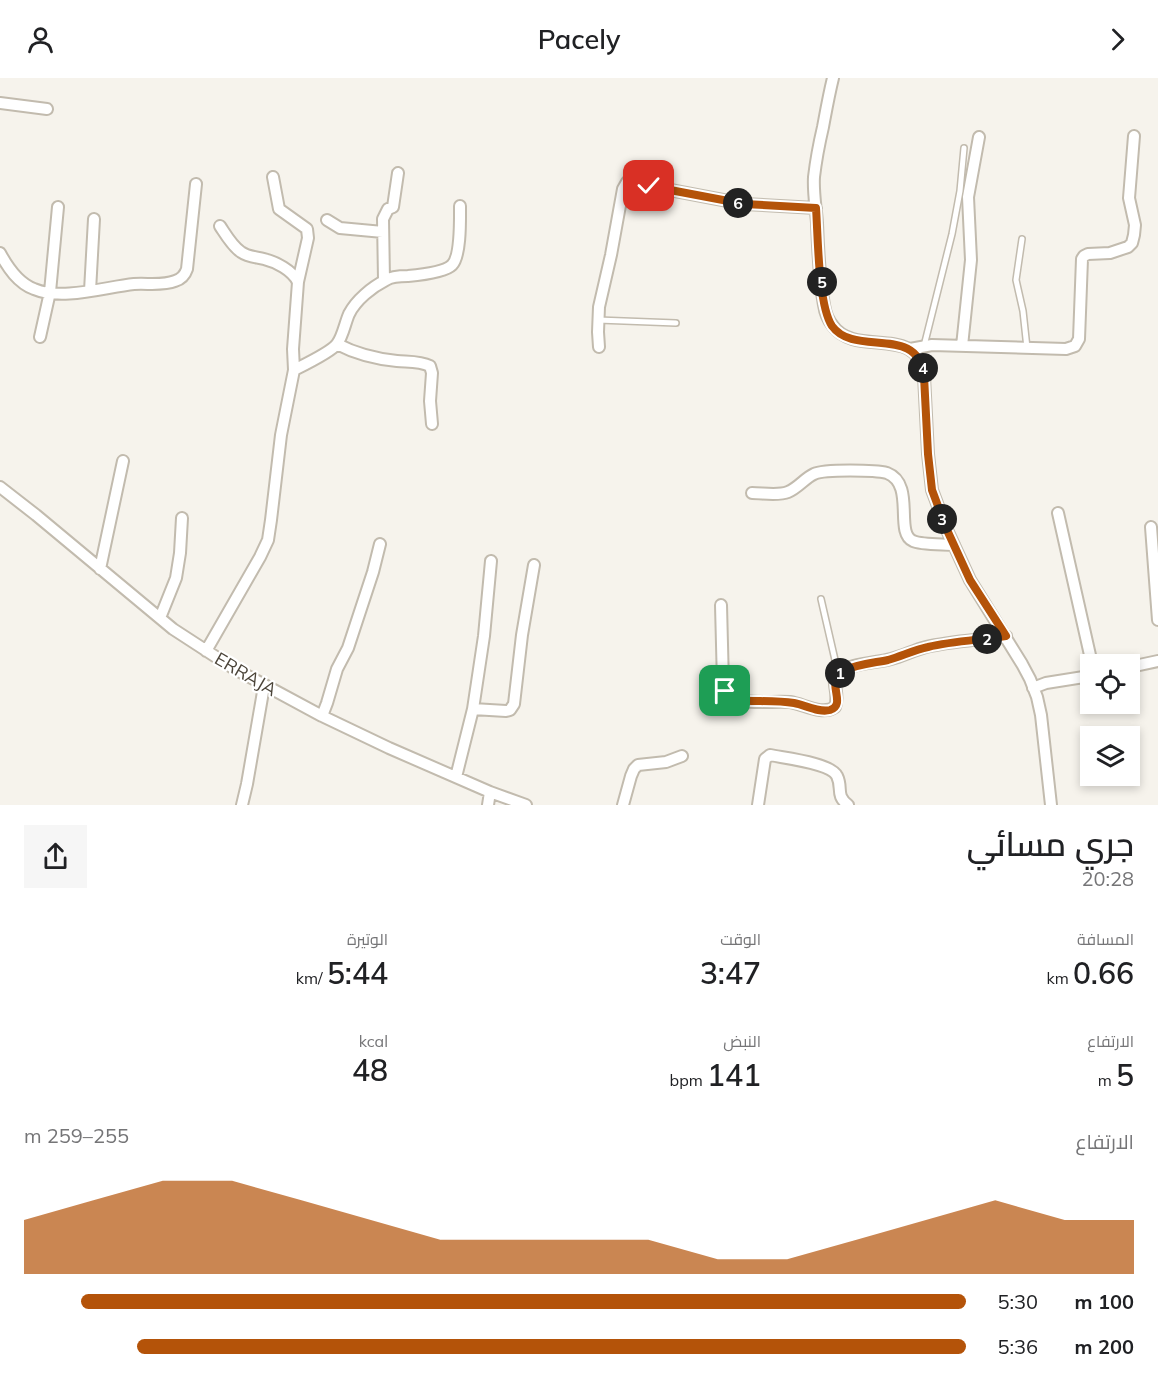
<!DOCTYPE html>
<html lang="ar">
<meta charset="utf-8">
<style>
:root{--surface:#fff;--page:#f6f6f6;--text:#202124;--muted:#757577;--accent:#b45309}
body{margin:0;font-family:Mulish,Cairo,sans-serif;background:var(--page);color:var(--text);direction:rtl;height:100vh;display:flex;flex-direction:column;font-size:22px;white-space:nowrap}
*{box-sizing:border-box;margin:0}
p{font-size:20px;color:var(--muted)}
.icon{flex:none;width:33px;height:33px;fill:none;stroke:currentColor;stroke-width:2;stroke-linecap:round;stroke-linejoin:round}
.map{position:relative;height:727px;overflow:hidden;direction:ltr}
.side{display:flex;flex-direction:column;background:var(--surface);flex:1}
.side>*{flex:none}
.fabs{position:absolute;left:1080px;top:576px;display:grid;gap:12px}
.fabs a{display:grid;place-items:center;width:60px;height:60px;border-radius:0px;background:var(--surface);box-shadow:0 3px 9px #0003;font-size:30px}
.pin{position:absolute;display:grid;place-items:center;width:51px;height:51px;color:#fff;margin:-26px;border-radius:12px;box-shadow:0 3px 9px #0006}
.km{position:absolute;width:30px;height:30px;margin:-15px;border-radius:50%;background:#222;color:#fff;font-size:16px;line-height:30px;text-align:center}
.round{display:grid;place-items:center;flex:none;width:63px;height:63px;border-radius:0px;background:var(--page)}
.headline{display:flex;align-items:center;justify-content:space-between;height:102px;padding:0 24px}
h1{font-size:33px;font-weight:600;line-height:45px}
.figures{display:grid;grid-template-columns:repeat(3,1fr);gap:9px;height:102px;padding:6px 24px}
.figures div{display:grid;align-content:center}
.figures b{font-size:30px;font-weight:600}
.figures small{font-size:16px;font-weight:400}
.figures p{font-size:16px}
.chart{height:168px;padding:12px 24px}
.chart p{display:flex;justify-content:space-between}
.chart svg{width:100%;height:108px;margin-top:6px;fill:var(--accent);opacity:.7}
ul{padding:0 24px;list-style:none;font-size:20px}
li{display:grid;grid-template-columns:96px 72px 1fr;align-items:center;height:45px}
li i{height:15px;border-radius:8px;background:var(--accent)}
header{display:flex;justify-content:space-between;align-items:center;height:78px;padding:0 24px;background:var(--surface);font-size:27px;font-weight:600}
.map>svg:first-child{display:block}
</style>
<header><svg class="icon" aria-label="forward" viewBox="0 0 24 24"><path d="M9 5l7 7-7 7"/></svg>Pacely<svg class="icon" aria-label="person" viewBox="0 0 24 24"><circle cx="12" cy="8" r="4"/><path d="M4 21q1-7 8-7t8 7"/></svg></header>
<div class="map">
<svg width="1158" height="727" viewBox="0 0 1158 727">
<rect width="100%" height="100%" fill="#f6f3ec"/>
<g fill="none" stroke-linecap="round" stroke-linejoin="round">
<defs>
<path id="lane" d="M1022,161L1016,202L1023,233L1027,270
M598,242L676,245
M924,268L952,156L960,113L964,70
M821,521L838,595"/>
<path id="street" d="M833,0C829,16 826,33 823,49C819,66 816,82 814,99C813,114 816,130 817,145C818,172 819,200 824,227C825,234 828,242 833,248C856,280 919,245 924,298L928,376L932,412L947,452L970,502L1022,586L1030,601L1037,619L1041,637L1051,727
M0,25L47,31
M273,99L279,131L307,151L308,160L298,204
M327,142L340,150L383,154
M220,148C226,157 232,168 241,174C248,179 256,179 264,181C276,184 292,192 298,204L293,271L294,292
M0,175C8,190 18,205 34,211C62,223 105,209 134,206C147,205 163,208 175,203C182,201 185,197 187,191L196,106
M384,202L383,141L388,131L393,129L398,95
M90,213L94,141
M40,259L50,214L58,129
M337,266C356,276 377,281 397,283C408,284 420,283 430,288L432,295L430,323L432,346
M962,268L971,182L968,119L979,59
M599,269L598,254L599,229L611,177L623,111L627,104L638,105L649,108L744,126L816,130
M910,271L932,267L1066,271L1075,268L1079,261L1082,181L1084,178L1088,176L1110,175L1128,169L1132,165L1134,157L1135,147L1129,120L1134,58
M0,409L36,437L173,551L233,590L322,638L389,670L490,714L526,727
M752,415C763,415 778,418 788,414C798,410 805,400 814,396C824,391 876,392 887,395C916,406 894,455 913,463C921,467 944,466 954,467
M1058,435L1092,586
M1151,449L1158,542
M100,491L123,383
M721,527L723,606C725,613 727,619 733,621C745,626 775,623 790,624C804,626 822,638 835,629C840,616 831,605 837,597C848,585 876,585 891,581C903,578 914,572 926,569C952,563 979,562 1006,558
M160,540L176,500L180,475L182,440
M206,573L260,479L268,462L271,442L281,357L294,292C304,287 331,274 337,266C343,258 345,245 349,236C356,222 372,209 386,202C392,198 401,198 408,198C419,197 445,194 452,187C461,178 460,141 460,128
M1130,589L1158,583
M1033,610L1046,605L1090,598
M473,631L506,633L510,632L514,626L522,557L534,487
M322,638L327,625L337,591L348,570L373,494L380,466
M456,699L473,631L484,558L491,483
M242,727L247,706L264,608
M488,727L490,714
M623,727L631,698L634,691L638,687L666,684L682,678
M758,727L765,681L770,677C784,680 831,685 837,698C843,710 835,717 848,727"/>
</defs>
<use href="#lane" stroke="#c2bbae" stroke-width="8"/>
<use href="#street" stroke="#c2bbae" stroke-width="14"/>
<use href="#lane" stroke="#fff" stroke-width="5"/>
<use href="#street" stroke="#fff" stroke-width="10"/>
</g>
<g fill="none" stroke-linecap="round" stroke-linejoin="round">
<defs>
<path id="route" d="M649,108L744,126L816,130C818,157 818,227 832,248C855,280 918,245 924,298L928,376L932,412L947,452L970,502L1006,558C980,562 953,563 928,569C914,572 902,578 888,582C873,585 857,586 843,593C824,603 848,626 830,632C819,635 805,627 794,625C774,622 754,624 734,622L728,618L725,613"/>
</defs>
<use href="#route" stroke="#fff" stroke-width="12"/>
<use href="#route" stroke="#b45309" stroke-width="8"/>
</g>
<g text-anchor="middle" dominant-baseline="central" stroke-width="4.5" stroke-linejoin="round" paint-order="stroke">
<g font-size="18" fill="#4b4439" stroke="#fff">
<text transform="translate(246 596) rotate(30)">ERRAJA</text>
</g>
</g>
</svg>
<div class="fabs">
<a><svg class="icon" aria-label="locate" viewBox="0 0 24 24"><circle cx="12" cy="12" r="6"/><path d="M12 2v4M12 18v4M2 12h4M18 12h4"/></svg></a>
<a><svg class="icon" aria-label="layers" viewBox="0 0 24 24"><path d="M12 4l9 5-9 5-9-5zM3 14l9 5 9-5"/></svg></a>
</div>
<div class="pin" style="left:725px;top:613px;background:#1e9e55"><svg class="icon" aria-label="arrive" viewBox="0 0 24 24"><path d="M6 21V4h12l-3 4 3 4H6"/></svg></div>
<div class="pin" style="left:649px;top:108px;background:#d93025"><svg class="icon" aria-label="check" viewBox="0 0 24 24"><path d="M5 12l5 5 9-10"/></svg></div>
<b class="km" style="left:840px;top:595px">1</b>
<b class="km" style="left:987px;top:561px">2</b>
<b class="km" style="left:942px;top:441px">3</b>
<b class="km" style="left:923px;top:290px">4</b>
<b class="km" style="left:822px;top:204px">5</b>
<b class="km" style="left:738px;top:125px">6</b>
</div>
<section class="side">
<div class="headline"><div><h1>جري مسائي</h1><p>20:28</p></div><a class="round"><svg class="icon" aria-label="share" viewBox="0 0 24 24"><path d="M12 15V3M7 8l5-5 5 5M5 13v7h14v-7"/></svg></a></div>
<div class="figures">
<div><p>المسافة</p><b>0.66<small> km</small></b></div>
<div><p>الوقت</p><b>3:47</b></div>
<div><p>الوتيرة</p><b>5:44<small> /km</small></b></div>
</div>
<div class="figures">
<div><p>الارتفاع</p><b>5<small> m</small></b></div>
<div><p>النبض</p><b>141<small> bpm</small></b></div>
<div><p>kcal</p><b>48</b></div>
</div>
<div class="chart"><p><span>الارتفاع</span>255–259 m</p>
<svg viewBox="0 0 160 44" preserveAspectRatio="none"><path d="M0 44V22L10 14L20 6L30 6L40 14L50 22L60 30L70 30L80 30L90 30L100 38L110 38L120 30L130 22L140 14L150 22L160 22V44z"/></svg>
</div>
<ul>
<li><b>100 m</b>5:30<i style="width:94%"></i></li>
<li><b>200 m</b>5:36<i style="width:88%"></i></li>
</ul>
</section>
